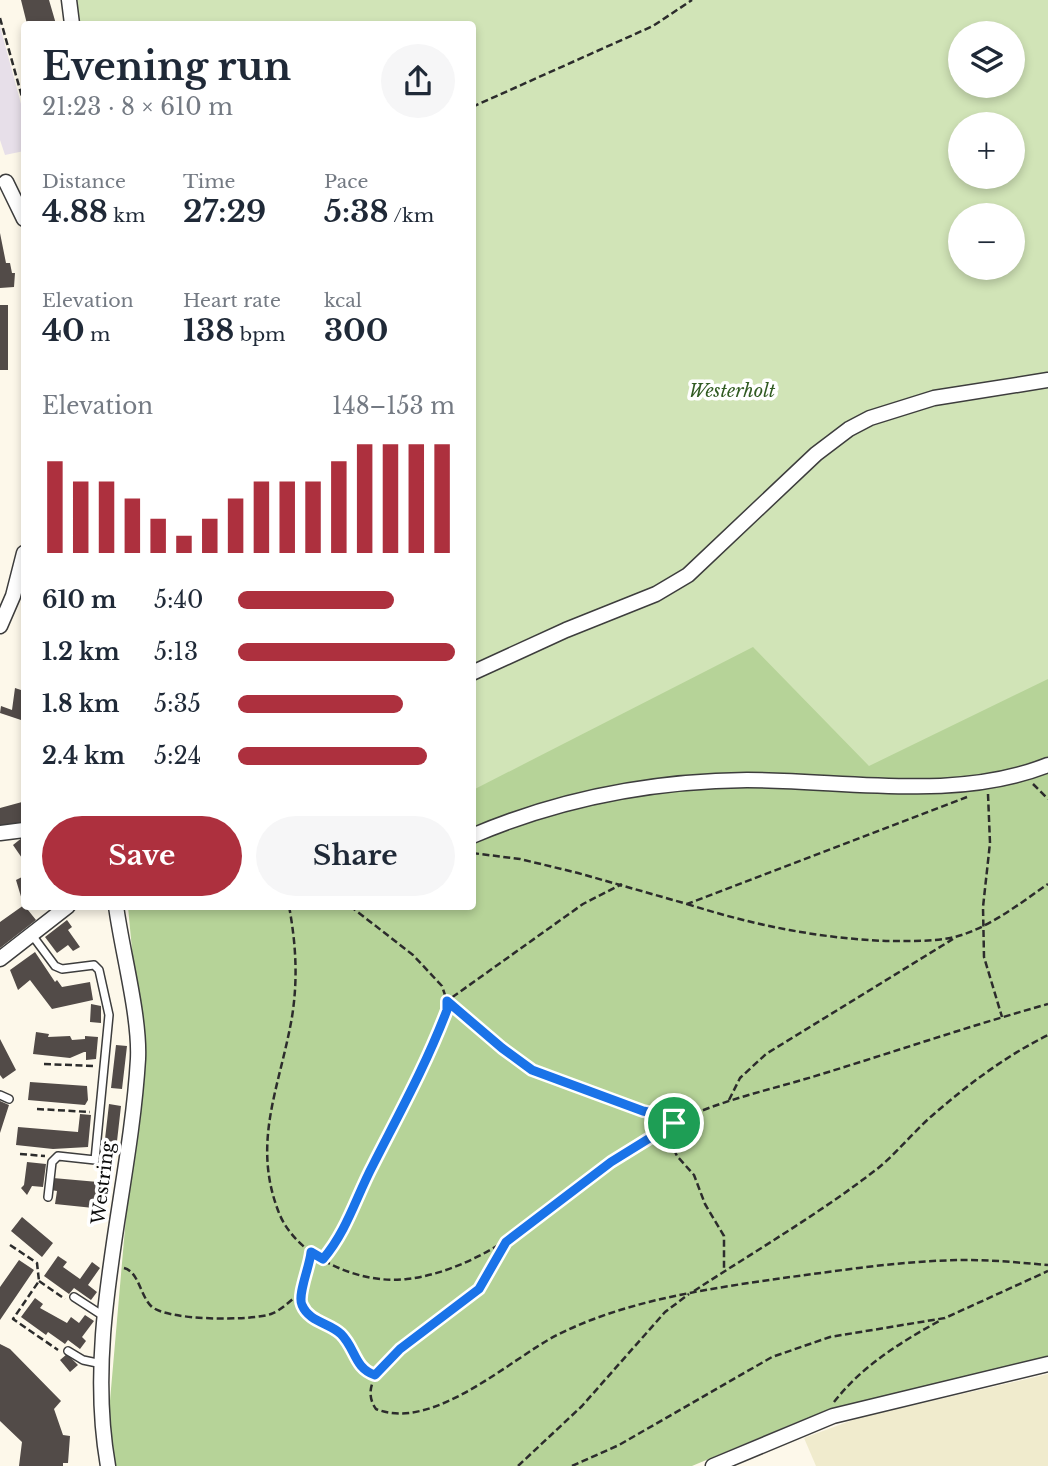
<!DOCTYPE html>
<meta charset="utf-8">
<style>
:root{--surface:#fff;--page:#f6f6f7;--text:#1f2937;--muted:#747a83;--accent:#ad303e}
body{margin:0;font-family:"Libre Baskerville",serif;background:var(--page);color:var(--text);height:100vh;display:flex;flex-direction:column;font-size:26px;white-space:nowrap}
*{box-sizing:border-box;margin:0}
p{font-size:23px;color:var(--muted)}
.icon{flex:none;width:38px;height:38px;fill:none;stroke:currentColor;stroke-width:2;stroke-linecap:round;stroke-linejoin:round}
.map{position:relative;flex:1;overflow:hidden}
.details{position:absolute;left:21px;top:21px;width:455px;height:889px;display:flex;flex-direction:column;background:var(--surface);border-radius:7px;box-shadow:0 4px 10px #0003}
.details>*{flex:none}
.buttons{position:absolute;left:948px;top:21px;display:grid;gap:14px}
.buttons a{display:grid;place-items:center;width:77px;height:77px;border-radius:50%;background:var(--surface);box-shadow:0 4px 10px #0003;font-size:35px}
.pin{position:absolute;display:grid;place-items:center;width:60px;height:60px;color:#fff;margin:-30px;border:4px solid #fff;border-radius:50%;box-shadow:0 2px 7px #0007}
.round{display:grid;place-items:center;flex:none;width:74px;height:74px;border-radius:37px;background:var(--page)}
.overview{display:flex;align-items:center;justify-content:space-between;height:119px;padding:0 21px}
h1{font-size:38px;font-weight:800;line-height:52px}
.figures{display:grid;grid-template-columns:repeat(3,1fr);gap:10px;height:119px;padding:7px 21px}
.figures div{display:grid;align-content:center}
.figures b{font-size:30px;font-weight:800}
.figures small{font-size:19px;font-weight:400}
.figures p{font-size:19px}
.chart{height:196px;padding:14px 21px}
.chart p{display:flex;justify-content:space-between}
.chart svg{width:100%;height:126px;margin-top:7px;stroke:var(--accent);stroke-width:6}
.cta{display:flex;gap:14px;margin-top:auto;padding:14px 21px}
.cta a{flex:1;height:80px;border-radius:42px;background:var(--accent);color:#fff;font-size:28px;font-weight:800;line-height:80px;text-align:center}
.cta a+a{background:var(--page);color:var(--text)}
ul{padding:0 21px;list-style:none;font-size:23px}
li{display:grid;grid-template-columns:112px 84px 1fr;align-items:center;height:52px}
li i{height:18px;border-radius:9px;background:var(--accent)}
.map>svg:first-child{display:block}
</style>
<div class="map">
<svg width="1048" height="1466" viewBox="0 0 1048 1466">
<rect width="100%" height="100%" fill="#fdf8ea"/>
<path fill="#e7dfe9" d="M0,26L24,115V151L5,155L0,140Z"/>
<path fill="#f0ebcd" d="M1048,1374V1466H816L804,1438L858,1418Z"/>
<path fill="#d1e4b7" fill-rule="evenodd" d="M73,0H1048V684L868,769L473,794L472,24H76ZM961,33H1013V86H961ZM961,124H1013V177H961ZM961,215H1013V268H961Z"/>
<path fill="#b6d398" d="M753,647L869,766L1048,679V1361L797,1422L692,1466H112L107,1435L141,1045L128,907L472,906L473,790Z"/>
<path fill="#524b48" d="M21,0H49L56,24H27Z
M0,233L6,263H10L12,273H15L14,287L0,288Z
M0,305H8V370H0Z
M15,688L24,691V721L0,713L1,706L12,710Z
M22,802L24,826L0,829V808Z
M23,837L24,838V861L13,845Z
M24,876V899L22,900L16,880Z
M24,905L36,920L0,948V922Z
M67,920L72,927L68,930L80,947L73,951L68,945L57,953L45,937Z
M35,952L55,982L57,980L62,987L90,982L93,1000L52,1009L30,980L18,990L10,970Z
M91,1004L101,1006V1023L90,1022Z
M36,1032L49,1034L48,1037L70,1036L72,1040L85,1039V1036L98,1037L96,1059L86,1060V1052H84L70,1058L33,1054Z
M0,1039L16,1070L3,1079L0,1075Z
M116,1045L127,1046L122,1089L111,1088Z
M30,1082L87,1086L88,1100L85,1105L28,1100Z
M0,1101L9,1105L0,1133Z
M109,1104L121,1106L116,1150L104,1148Z
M80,1114L91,1115L88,1147L53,1149L16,1145L18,1127L78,1132Z
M27,1162L46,1164L43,1187L32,1186L27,1195L21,1188L24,1185Z
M100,1166L111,1167L103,1209L55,1204L57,1191L51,1190L53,1178L98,1182Z
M22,1217L53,1243L42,1257L11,1231Z
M58,1256L67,1262L63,1267L80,1279L92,1262L100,1268L88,1285L97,1292L91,1300L74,1288L69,1294L44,1276Z
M19,1260L34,1270L0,1320V1287Z
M35,1298L43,1304L40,1308L67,1323L71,1317L79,1323L85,1315L94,1321L82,1337L86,1341L80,1349L68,1340L65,1344L48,1332L46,1335L21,1317Z
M0,1344L10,1349L61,1401L54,1409L63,1435L70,1436L68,1463H63V1466H19L22,1442L0,1421Z
M67,1354L78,1365L70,1372L60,1360Z"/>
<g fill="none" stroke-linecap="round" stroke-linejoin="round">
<defs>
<path id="service" d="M32,935L55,966L62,969L94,965L99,970L109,1015L95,1160L58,1156L52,1162L48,1197
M0,1095L9,1099
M74,1297L105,1317
M68,1351L83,1360L102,1364"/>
<path id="minor" d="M69,0L72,24
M6,182L24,219
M0,626L13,596L24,553
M472,673L566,630L656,594L688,575L816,454L849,429L870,418L934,398L1048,380
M0,833L24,830
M472,836C561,798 651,781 747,780C846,780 955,802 1048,765
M0,959L68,906
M108,1466C84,1331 130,1194 138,1059C140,1016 122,951 116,906
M713,1466L833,1416L1048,1364"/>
</defs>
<use href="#service" stroke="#3d3d3d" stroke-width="10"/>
<use href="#minor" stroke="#3d3d3d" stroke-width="17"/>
<path stroke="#2c2c2c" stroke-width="2.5" stroke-dasharray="7 3.5" stroke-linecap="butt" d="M0,18L24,104
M472,107L653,26L692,0
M1033,784L1048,799
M988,794L990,843L983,907L984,957L1002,1017
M472,853L520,859L578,873L687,904L967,797
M687,904C753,925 817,938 886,941C909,941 933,942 955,937C989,928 1019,904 1048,884
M289,906C296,944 298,979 292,1017C280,1087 251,1142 279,1213C297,1258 361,1285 407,1279C505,1268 588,1169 673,1124C716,1101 766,1091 812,1077C891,1053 969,1026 1048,1004
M350,906L413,955L442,986L447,1001L502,1048L532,1070L643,1111L668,1116L674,1123
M44,1064L94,1066
M729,1100L740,1078L766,1054L953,939
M37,1109L90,1112
M665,1130L677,1156L694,1175L705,1204L724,1236V1271
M20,1154L45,1156
M506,1242C498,1258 490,1275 479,1289C455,1316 345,1366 376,1409C433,1432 509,1360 557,1335C627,1300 707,1289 783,1278C844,1270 907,1260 968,1260C995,1260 1022,1263 1048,1265
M10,1245L37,1263L39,1281L13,1319L58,1350
M311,1252L301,1304C312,1319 328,1322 341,1334C356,1348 353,1368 375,1375
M323,1259C347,1231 356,1197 373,1165C399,1113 426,1064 447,1010V1001L583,904L622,884
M124,1268C139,1272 140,1295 151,1306C166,1321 251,1321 271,1314C282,1310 292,1299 301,1292
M39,1281L65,1299
M694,1291C755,1251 819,1214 877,1169C897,1153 914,1131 934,1114C970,1083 1006,1056 1048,1035
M834,1402C863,1365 901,1342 941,1320
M518,1466L582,1406L665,1312L689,1294
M572,1466L619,1445L772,1357L830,1337L945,1318L1048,1271"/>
<use href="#service" stroke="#fff" stroke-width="7"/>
<use href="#minor" stroke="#fff" stroke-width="14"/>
</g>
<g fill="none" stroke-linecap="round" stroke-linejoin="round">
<defs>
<path id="route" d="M447,1001L502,1048L532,1070L643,1111L668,1116L674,1123L611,1162L506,1242L479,1289L400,1349L375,1375C354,1368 356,1349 341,1334C330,1323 309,1322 302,1305C297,1295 310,1266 311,1252L323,1259C347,1231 356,1197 373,1165C400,1112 426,1065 447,1010Z"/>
</defs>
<use href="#route" stroke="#fff" stroke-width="14"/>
<use href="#route" stroke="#1a73e8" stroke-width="9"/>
</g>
<g text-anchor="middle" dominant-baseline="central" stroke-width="7" stroke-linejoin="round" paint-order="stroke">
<g font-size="18" font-style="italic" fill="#315b22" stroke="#fff">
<text x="732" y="391">Westerholt</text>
</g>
<g font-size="18" fill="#0a0a0a" stroke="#fff">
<text transform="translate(103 1183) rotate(-83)">Westring</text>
</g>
</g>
</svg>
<div class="buttons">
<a><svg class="icon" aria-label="layers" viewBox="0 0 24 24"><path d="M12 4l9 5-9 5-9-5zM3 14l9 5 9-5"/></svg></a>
<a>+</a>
<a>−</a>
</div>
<div class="pin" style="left:674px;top:1123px;background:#1e9e55"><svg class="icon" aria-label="arrive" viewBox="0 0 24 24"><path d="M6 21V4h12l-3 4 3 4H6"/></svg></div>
<section class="details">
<div class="overview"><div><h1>Evening run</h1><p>21:23 · 8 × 610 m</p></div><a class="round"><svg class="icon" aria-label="share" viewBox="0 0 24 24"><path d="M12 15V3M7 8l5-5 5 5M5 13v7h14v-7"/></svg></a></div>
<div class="figures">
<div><p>Distance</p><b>4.88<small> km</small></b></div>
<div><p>Time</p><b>27:29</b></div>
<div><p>Pace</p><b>5:38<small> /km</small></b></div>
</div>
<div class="figures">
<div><p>Elevation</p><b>40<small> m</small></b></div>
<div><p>Heart rate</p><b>138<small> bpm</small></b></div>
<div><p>kcal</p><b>300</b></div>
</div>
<div class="chart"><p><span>Elevation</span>148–153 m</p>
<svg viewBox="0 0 160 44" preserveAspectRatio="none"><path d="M5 44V12M15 44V19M25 44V19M35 44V25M45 44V32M55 44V38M65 44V32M75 44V25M85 44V19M95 44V19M105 44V19M115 44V12M125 44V6M135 44V6M145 44V6M155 44V6"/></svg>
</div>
<ul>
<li><b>610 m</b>5:40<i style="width:72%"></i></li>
<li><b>1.2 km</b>5:13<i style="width:100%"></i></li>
<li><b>1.8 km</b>5:35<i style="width:76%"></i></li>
<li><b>2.4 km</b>5:24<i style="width:87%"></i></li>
</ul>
<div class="cta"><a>Save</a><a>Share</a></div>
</section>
</div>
